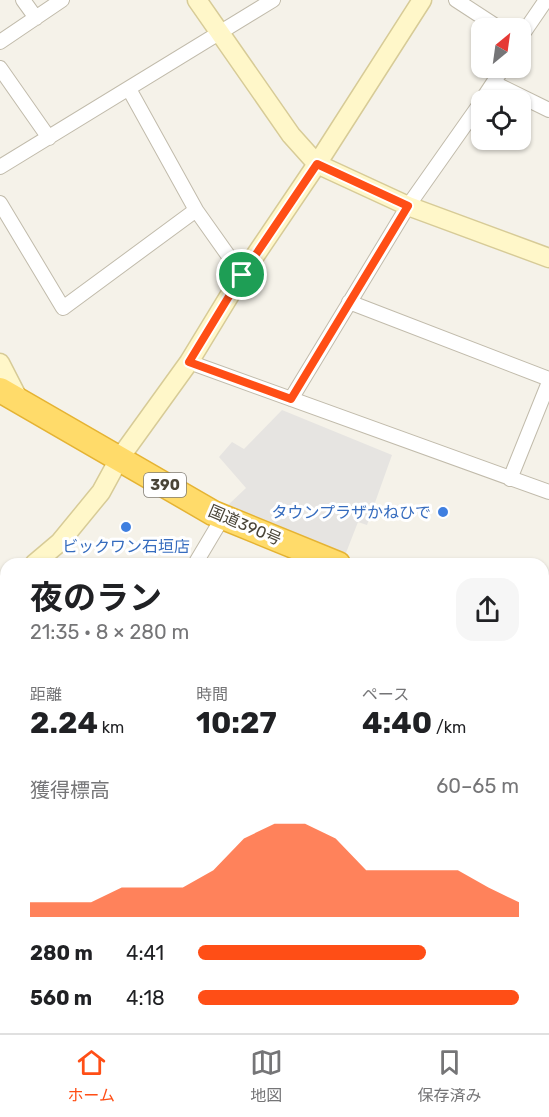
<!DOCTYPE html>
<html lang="ja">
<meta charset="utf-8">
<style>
:root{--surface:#fff;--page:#f6f6f6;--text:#202124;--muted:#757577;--line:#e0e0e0;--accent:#ff4e16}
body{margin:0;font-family:Rubik,"Noto Sans JP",sans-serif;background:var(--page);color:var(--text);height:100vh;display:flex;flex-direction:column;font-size:22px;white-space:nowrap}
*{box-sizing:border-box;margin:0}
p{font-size:20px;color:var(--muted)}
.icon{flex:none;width:33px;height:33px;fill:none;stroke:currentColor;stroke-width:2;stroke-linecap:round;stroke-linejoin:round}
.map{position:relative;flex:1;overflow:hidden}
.side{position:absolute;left:0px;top:558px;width:549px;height:476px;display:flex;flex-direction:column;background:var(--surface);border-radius:18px 18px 0 0;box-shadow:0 2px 4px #0004}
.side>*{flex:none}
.needle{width:39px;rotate:29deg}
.buttons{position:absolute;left:471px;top:18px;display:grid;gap:12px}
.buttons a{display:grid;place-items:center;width:60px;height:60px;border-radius:12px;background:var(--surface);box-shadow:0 2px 4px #0004;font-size:30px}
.pin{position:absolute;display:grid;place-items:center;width:51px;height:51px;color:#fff;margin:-26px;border:3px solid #fff;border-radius:50%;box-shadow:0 2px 6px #0007}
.round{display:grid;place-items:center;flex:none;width:63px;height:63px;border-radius:18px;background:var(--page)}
.headline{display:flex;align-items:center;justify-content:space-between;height:102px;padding:0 30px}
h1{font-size:33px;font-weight:700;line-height:45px}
.figures{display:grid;grid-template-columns:repeat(3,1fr);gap:9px;height:102px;padding:6px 30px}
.figures div{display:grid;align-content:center}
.figures b{font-size:30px;font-weight:700}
.figures small{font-size:16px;font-weight:400}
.figures p{font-size:16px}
.chart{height:168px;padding:12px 30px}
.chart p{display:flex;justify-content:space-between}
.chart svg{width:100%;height:108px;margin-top:6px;fill:var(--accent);opacity:.7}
ul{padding:0 30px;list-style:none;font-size:20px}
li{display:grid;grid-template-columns:96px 72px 1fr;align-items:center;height:45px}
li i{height:15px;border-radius:8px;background:var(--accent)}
.menu{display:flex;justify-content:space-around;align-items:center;height:84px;border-top:2px solid var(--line);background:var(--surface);font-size:16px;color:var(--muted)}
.menu a{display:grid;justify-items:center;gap:3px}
.menu .current{color:var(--accent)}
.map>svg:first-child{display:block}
</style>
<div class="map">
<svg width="549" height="1033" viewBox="0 0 549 1033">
<rect width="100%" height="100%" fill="#f5f2e9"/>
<path fill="#e6e4e1" d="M282,410L392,455L367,525L358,522L344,558L227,506L246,488L219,457L232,442L244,449Z
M543,969L549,982V1009L543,1011Z"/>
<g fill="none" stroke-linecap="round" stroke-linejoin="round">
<defs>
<path id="lane" d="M0,714L6,720
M0,755L6,749
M0,806L6,812
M0,893L6,891
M314,1028L316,1033"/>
<path id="street" d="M23,0L36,18
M456,0L499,28
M520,38L546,0
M0,42L62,0
M0,68L49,138
M494,83L549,110
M129,89L196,210L242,275
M482,100L503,68
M0,167L273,0
M0,203L63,308L196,210
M349,302L549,379
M189,362L549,492
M291,399L408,206L482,101
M510,479L549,382
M195,564L223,517
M0,629L6,634
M0,935L6,932
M543,938L549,935
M543,1017L549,1015
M182,1028L186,1033
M526,1028L529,1033
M494,1033L511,1028"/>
<path id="secondary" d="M197,0L291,135L317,164L408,206L549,258
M0,363L19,400
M34,564L60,542L101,492L119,459L189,362L242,275L317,164L422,0
M0,588L6,585
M543,826L549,823
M77,1033L89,1028"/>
<path id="highway" d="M0,390L213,513L338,564
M543,638L549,640"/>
</defs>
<use href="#lane" stroke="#c1bbab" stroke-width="10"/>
<use href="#street" stroke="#c1bbab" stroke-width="16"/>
<use href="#secondary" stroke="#d7cb97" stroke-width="21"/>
<use href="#highway" stroke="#e5b333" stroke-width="27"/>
<use href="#lane" stroke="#fff" stroke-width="7"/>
<use href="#street" stroke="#fff" stroke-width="14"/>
<use href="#secondary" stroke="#fff7c9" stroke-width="18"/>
<use href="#highway" stroke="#ffdb6a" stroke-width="24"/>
</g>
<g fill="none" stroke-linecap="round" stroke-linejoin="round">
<defs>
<path id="route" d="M317,164L408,206L291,399L189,362L242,275Z"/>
</defs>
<use href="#route" stroke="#fff" stroke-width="12"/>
<use href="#route" stroke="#ff4e16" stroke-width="8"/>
</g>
<g fill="#3f7fe0" stroke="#fff" stroke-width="2">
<circle cx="443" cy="512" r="6"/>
<circle cx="126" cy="527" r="6"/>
</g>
<g text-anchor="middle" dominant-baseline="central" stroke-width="6" stroke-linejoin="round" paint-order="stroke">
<rect fill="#fff" stroke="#807c73" stroke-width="1.5" x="144" y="473" width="42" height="24" rx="4.5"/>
<g font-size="15" font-weight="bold" fill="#494437">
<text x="165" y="485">390</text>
</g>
<g font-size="16" fill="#366cbe" stroke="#fff" text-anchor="end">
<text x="431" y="512">タウンプラザかねひで</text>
<text x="126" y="546" text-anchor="middle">ビックワン石垣店</text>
</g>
<g font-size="16" fill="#494437" stroke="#fff">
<text transform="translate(245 525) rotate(23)">国道390号</text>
</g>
</g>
</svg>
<div class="buttons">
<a><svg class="needle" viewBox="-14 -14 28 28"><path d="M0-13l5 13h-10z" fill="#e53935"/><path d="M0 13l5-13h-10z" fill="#757577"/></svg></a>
<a><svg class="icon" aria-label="locate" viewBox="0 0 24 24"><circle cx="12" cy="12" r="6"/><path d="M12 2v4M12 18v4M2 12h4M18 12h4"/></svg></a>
</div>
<div class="pin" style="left:242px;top:275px;background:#1e9e55"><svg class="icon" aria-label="arrive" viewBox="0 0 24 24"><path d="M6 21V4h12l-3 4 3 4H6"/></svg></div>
<section class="side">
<div class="headline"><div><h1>夜のラン</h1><p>21:35 · 8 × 280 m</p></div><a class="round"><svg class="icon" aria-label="share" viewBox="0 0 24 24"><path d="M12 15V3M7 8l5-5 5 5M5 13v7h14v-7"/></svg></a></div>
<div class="figures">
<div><p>距離</p><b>2.24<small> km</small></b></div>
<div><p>時間</p><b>10:27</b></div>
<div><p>ペース</p><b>4:40<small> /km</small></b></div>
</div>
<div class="chart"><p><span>獲得標高</span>60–65 m</p>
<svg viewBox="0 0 160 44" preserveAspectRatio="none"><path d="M0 44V38L10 38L20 38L30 32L40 32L50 32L60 25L70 12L80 6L90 6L100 12L110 25L120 25L130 25L140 25L150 32L160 38V44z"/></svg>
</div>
<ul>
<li><b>280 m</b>4:41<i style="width:71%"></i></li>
<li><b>560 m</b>4:18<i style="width:100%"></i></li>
</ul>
</section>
</div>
<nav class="menu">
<a class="current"><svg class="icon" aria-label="home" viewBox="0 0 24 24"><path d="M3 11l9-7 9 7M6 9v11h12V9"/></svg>ホーム</a>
<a><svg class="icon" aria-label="map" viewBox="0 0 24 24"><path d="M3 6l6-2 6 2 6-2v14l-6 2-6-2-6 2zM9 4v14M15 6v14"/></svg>地図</a>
<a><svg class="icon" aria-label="saved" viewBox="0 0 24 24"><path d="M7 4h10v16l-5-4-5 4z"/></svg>保存済み</a>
</nav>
